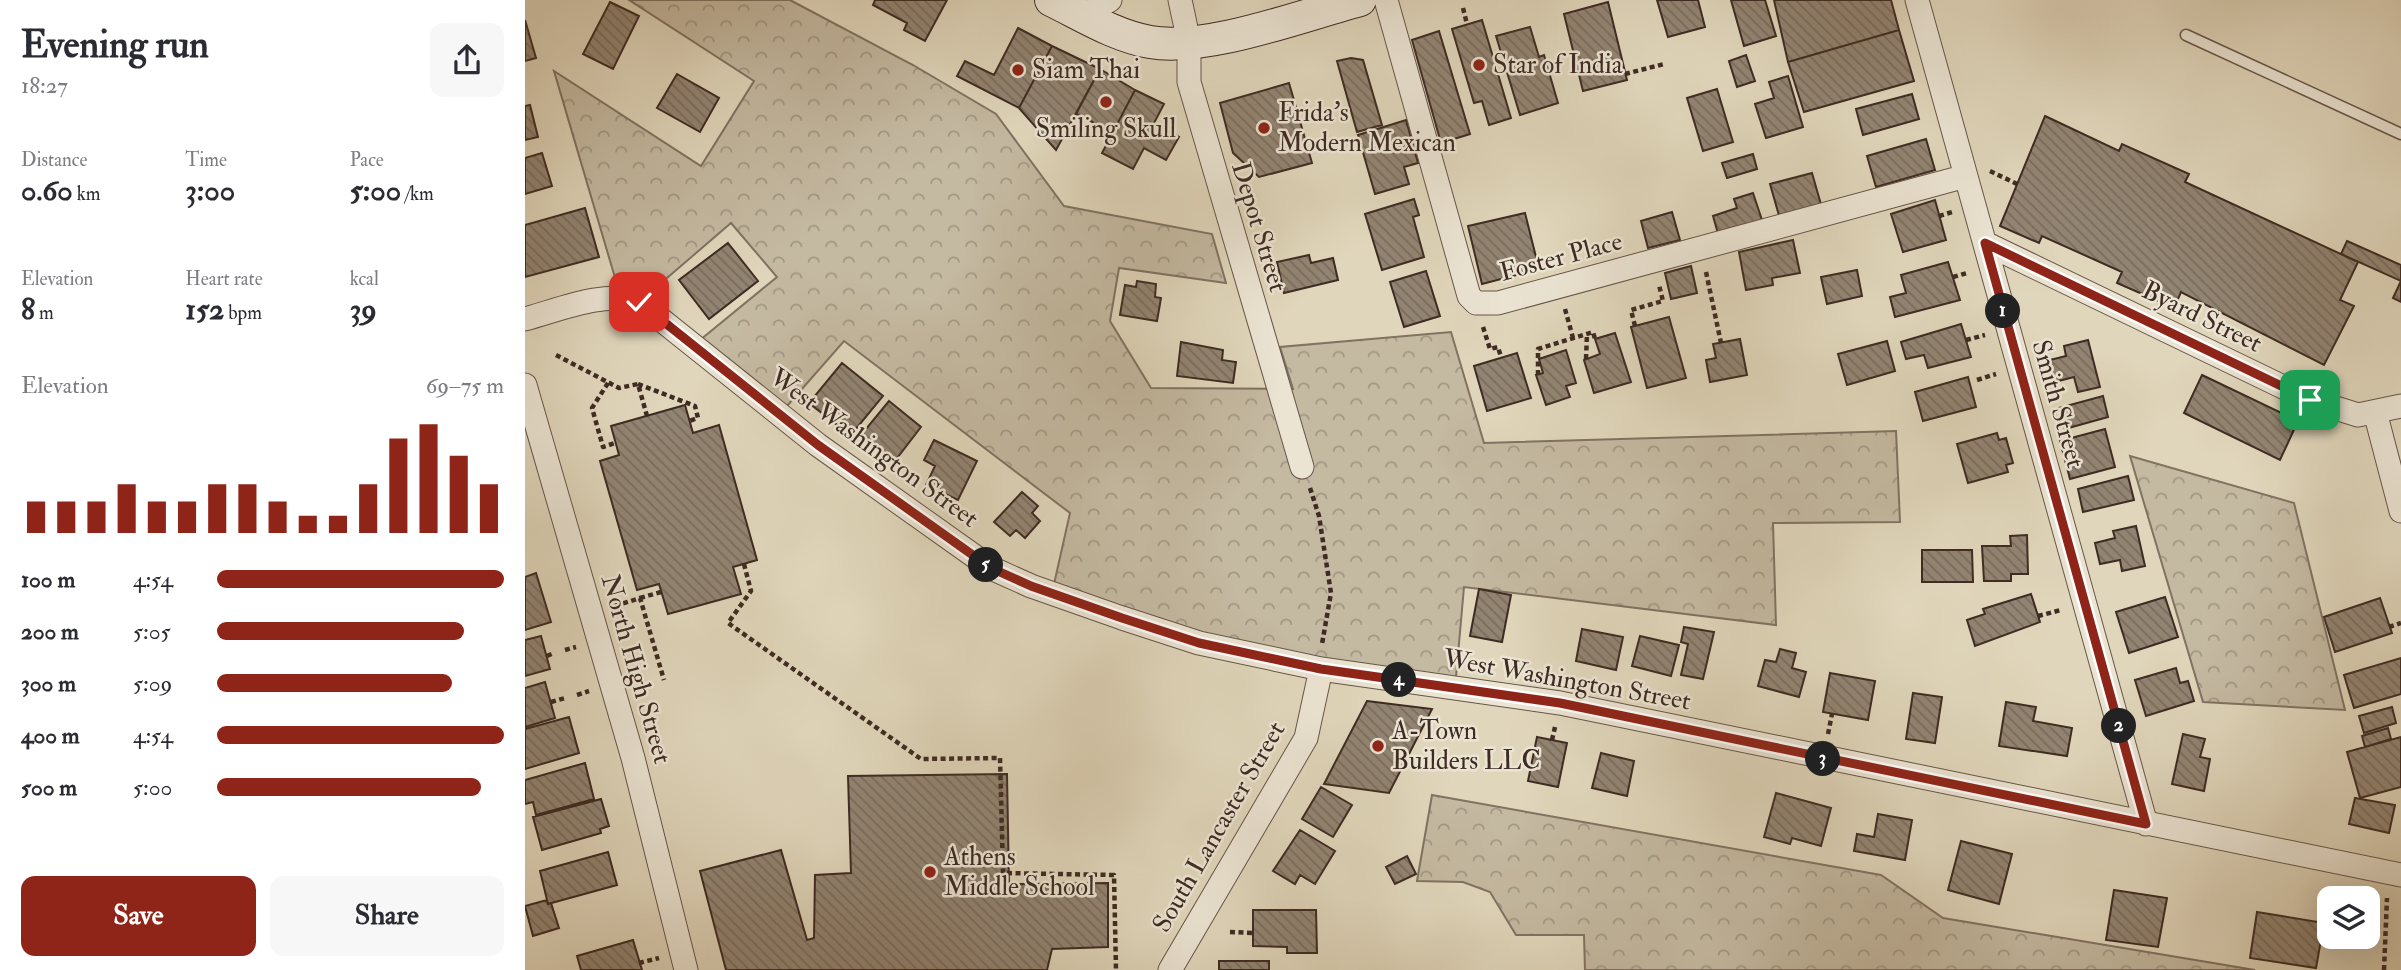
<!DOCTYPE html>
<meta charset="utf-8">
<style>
:root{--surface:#fff;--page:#f7f7f7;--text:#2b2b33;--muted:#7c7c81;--accent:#8f2418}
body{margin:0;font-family:"IM FELL Double Pica",serif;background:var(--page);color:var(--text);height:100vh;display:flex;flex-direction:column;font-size:26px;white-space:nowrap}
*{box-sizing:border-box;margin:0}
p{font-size:23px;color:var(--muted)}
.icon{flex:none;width:38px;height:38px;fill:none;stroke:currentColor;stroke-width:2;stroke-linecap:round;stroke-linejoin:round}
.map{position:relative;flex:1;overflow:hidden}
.drawer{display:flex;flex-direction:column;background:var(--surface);width:525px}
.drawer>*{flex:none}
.tools{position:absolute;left:1792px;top:886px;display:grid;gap:14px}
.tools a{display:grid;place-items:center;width:63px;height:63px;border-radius:14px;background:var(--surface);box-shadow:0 7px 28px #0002;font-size:35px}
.pin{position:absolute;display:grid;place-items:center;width:60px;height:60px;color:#fff;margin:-30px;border-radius:14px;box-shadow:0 4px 10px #0006}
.km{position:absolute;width:35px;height:35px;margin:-18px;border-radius:50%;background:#222;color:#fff;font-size:19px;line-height:35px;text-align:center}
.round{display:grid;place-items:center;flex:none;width:74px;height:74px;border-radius:14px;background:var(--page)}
.overview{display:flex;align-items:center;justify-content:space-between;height:119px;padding:0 21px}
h1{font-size:38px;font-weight:700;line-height:52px}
.figures{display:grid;grid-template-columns:repeat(3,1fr);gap:10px;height:119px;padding:7px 21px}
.figures div{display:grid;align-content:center}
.figures b{font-size:30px;font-weight:700}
.figures small{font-size:19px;font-weight:400}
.figures p{font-size:19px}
.chart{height:196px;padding:14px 21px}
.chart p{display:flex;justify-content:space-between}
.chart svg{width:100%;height:126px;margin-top:7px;stroke:var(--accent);stroke-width:6}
.action{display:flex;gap:14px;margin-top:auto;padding:14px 21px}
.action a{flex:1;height:80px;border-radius:14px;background:var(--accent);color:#fff;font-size:28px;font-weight:700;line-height:80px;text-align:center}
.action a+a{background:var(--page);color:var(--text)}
ul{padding:0 21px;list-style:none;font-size:23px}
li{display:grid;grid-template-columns:112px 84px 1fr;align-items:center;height:52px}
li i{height:18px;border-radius:9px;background:var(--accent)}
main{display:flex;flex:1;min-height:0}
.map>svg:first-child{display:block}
</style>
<main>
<section class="drawer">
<div class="overview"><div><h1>Evening run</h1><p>18:27</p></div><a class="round"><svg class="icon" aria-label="share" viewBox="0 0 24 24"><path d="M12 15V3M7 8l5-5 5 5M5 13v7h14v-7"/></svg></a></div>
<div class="figures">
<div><p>Distance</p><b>0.60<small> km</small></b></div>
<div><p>Time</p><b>3:00</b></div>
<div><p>Pace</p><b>5:00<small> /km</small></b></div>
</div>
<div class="figures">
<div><p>Elevation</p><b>8<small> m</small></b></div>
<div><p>Heart rate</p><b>152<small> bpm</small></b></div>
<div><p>kcal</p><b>39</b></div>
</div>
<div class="chart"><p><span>Elevation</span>69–75 m</p>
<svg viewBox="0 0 160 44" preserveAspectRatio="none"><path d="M5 44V33M15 44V33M25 44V33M35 44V27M45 44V33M55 44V33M65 44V27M75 44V27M85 44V33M95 44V38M105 44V38M115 44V27M125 44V11M135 44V6M145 44V17M155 44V27"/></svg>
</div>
<ul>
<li><b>100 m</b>4:54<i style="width:100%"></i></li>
<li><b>200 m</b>5:05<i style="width:86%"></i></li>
<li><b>300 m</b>5:09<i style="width:82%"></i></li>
<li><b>400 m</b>4:54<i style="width:100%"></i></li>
<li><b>500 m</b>5:00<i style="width:92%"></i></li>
</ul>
<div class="action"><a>Save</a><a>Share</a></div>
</section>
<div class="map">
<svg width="1876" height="970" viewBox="0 0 1876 970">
<defs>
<pattern id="forest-crowns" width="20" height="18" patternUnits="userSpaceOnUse" patternTransform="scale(1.75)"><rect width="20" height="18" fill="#c4b9a1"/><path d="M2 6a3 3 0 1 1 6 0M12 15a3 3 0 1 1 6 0" fill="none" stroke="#a19783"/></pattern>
<pattern id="building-back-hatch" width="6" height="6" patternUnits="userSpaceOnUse" patternTransform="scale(1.75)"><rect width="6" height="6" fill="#928472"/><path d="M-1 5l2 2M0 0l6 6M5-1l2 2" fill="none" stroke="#796c5d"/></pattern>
</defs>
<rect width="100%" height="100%" fill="#e0d6bb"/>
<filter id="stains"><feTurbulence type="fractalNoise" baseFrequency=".00286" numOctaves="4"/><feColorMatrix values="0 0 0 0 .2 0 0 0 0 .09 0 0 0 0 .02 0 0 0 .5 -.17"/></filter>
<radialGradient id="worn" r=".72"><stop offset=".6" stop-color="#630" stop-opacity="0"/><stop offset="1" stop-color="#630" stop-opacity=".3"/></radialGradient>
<path fill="url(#forest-crowns)" stroke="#817262" stroke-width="2" d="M104,0H265L388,65L471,114L539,206L687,234L701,283L594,268L585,321L626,388L768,389L755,347L926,332L959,443L1371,431L1375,522L1248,523L1251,625L939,587L930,688L796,669L527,593L545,513L319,341L255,414L169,345L252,277L206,223L114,302L96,298L29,71L176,166L229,81Z
M1605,456L1769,503L1820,710L1678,702Z
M907,795L1356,875L1418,918L1730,970H1060L1059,935H991L965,892L938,882L892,881Z"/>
<path fill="url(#building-back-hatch)" stroke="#3e2b23" stroke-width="2" d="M350,0H422L400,41L379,30L382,23L348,5Z
M1132,0H1173L1180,27L1143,37Z
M1206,0H1240L1251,36L1219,46Z
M1249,0H1366L1374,30L1263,62Z
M85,2L114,16L88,69L58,54Z
M1083,2L1102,80L1058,91L1039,14Z
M0,20L11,58L0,61Z
M957,20L986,118L964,125L957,101L949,103L927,29Z
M1005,27L1014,57L1019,55L1033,103L995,115L971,36Z
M493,28L527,46L494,108L432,76L440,61L469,75Z
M1374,30L1389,81L1279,112L1263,62Z
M914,31L945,134L916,143L887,40Z
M527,46L575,69L531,150L494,108Z
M1221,55L1230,81L1212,87L1204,61Z
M826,58L838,60L857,125L832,132L812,61Z
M575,69L610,90L588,132L551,114Z
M152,74L194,98L175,132L132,108Z
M1263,76L1278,127L1241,138L1230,104L1249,98L1244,82Z
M764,83L787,163L734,177L708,153L695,103Z
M1192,89L1208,142L1178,151L1162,98Z
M610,90L639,104L629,123L654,137L641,160L619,148L608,169L577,153Z
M1387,94L1394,119L1338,135L1331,109Z
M5,105L13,137L0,140V106Z
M1520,116L1594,151L1597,144L1664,174L1660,182L1833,262L1815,300L1829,306L1799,365L1656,292L1649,308L1592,283L1597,272L1517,236L1514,243L1475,226Z
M881,120L893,163L879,167L884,184L850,194L833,135Z
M1401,139L1410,170L1351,187L1342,156Z
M17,153L27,186L0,194V158Z
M1228,154L1232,169L1202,178L1197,163Z
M1287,173L1297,208L1255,219L1245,184Z
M1228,193L1238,223L1194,237L1188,216L1212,208L1209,199Z
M889,199L894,215L888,217L899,257L857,270L840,214Z
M1410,200L1421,240L1378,252L1366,214Z
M60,208L74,257L0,277V225Z
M1147,212L1155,240L1123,248L1116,221Z
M1000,213L1014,269L957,284L943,226Z
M1268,240L1275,273L1247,278L1248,285L1221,290L1214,252Z
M1822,241L1876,265V281L1816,254Z
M203,243L233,281L184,319L154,280Z
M784,255L786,263L808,258L813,280L759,293L752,262Z
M1423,262L1435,300L1370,317L1365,297L1381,293L1376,275Z
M1166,266L1172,293L1146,299L1140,273Z
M1332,270L1337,296L1302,304L1296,277Z
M901,271L915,316L879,327L865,282Z
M612,281L631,284L630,297L636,298L632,321L595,315L600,285L611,287Z
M1876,281V302L1868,298Z
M1144,317L1161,378L1122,388L1106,327Z
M1436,324L1446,357L1403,368L1399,355L1381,359L1376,342Z
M1090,333L1106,382L1069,393L1059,360L1075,354L1070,339Z
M1215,339L1222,375L1185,382L1181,360L1191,358L1188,344Z
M1563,340L1575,387L1553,392L1549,377L1526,383L1521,361L1541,356L1539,346Z
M1362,341L1370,371L1322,385L1313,354Z
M656,342L698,350L697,360L711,362L708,383L652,376Z
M1041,350L1051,383L1041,386L1045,397L1021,405L1011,375L1018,373L1014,359Z
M992,353L1006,398L962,411L949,366Z
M317,363L358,396L330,430L316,419L312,425L284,403Z
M1677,375L1773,421L1755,460L1659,413Z
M1443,377L1451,407L1398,421L1390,392Z
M1578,396L1583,417L1540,429L1534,408Z
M364,401L396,427L369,462L336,435Z
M160,405L168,433L194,425L232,560L208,567L216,594L143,614L134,584L112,590L75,461L94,455L86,426Z
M1580,429L1590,467L1545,479L1535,441Z
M1472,433L1474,440L1481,438L1488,463L1481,465L1483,472L1443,483L1432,444Z
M409,440L452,461L433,500L401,485L410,466L399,460Z
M1603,476L1609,500L1558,512L1553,489Z
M497,492L513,506L507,513L515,521L500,538L491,530L485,536L469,522Z
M1611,526L1620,566L1597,571L1595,560L1575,564L1570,543L1590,538L1588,531Z
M1502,535L1503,574H1486V581H1459L1457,546H1486L1485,536Z
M1397,550H1447L1448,582H1397Z
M11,573L26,622L0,630V577Z
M954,589L986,595L977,642L945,636Z
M1506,594L1515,622L1450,646L1442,620L1460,614L1458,609Z
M1640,597L1653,637L1604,653L1591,612Z
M1855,598L1867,633L1810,652L1799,617Z
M1159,627L1189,632L1178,679L1156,675L1163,644L1156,642Z
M1057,629L1098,637L1091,670L1051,661Z
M16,636L25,669L0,676V640Z
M1115,636L1154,645L1146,676L1107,666Z
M1255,649L1271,653L1267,668L1281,672L1274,697L1233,686L1240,660L1251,662Z
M1876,658V694L1829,708L1819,675Z
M1651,668L1655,683L1663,681L1669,701L1621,716L1610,680Z
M1305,673L1350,681L1343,720L1298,712Z
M20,682L30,718L0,727V688Z
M1388,693L1417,697L1410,743L1381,739Z
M842,701L907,709L864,793L799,784Z
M1481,702L1511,707L1508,721L1547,728L1542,756L1474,746Z
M1867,707L1871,723L1839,733L1834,716Z
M44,717L54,753L0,769V729Z
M1863,728L1866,739L1840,747L1837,736Z
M1658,734L1680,739L1675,757L1685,759L1679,791L1647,784Z
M1012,737L1042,743L1033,787L1003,781Z
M1876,737V787L1835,798L1822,752Z
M1076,753L1109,761L1102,796L1067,788Z
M60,763L69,799L11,815L8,802L0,804V780Z
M482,774L484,884L583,883V947L527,949L522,970H201L175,871L256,850L282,940L289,938L290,875L326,873L323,776Z
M796,787L827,805L808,837L777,819Z
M1251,793L1306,808L1296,846L1267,838L1265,844L1239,837Z
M1830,798L1870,805L1864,833L1824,824Z
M76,799L84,826L75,829L76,833L17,850L8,817Z
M1353,814L1387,820L1380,860L1329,851L1332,834L1349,837Z
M775,830L810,851L790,884L775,875L770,884L748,871Z
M1436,841L1487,854L1474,904L1423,890Z
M83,852L92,885L23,904L15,871Z
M882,856L891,874L870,884L861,867Z
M1589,890L1642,898L1633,947L1581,940Z
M22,900L23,904L26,903L34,928L8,936L0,906Z
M728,910H791L792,953H762V947L728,946Z
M1732,912L1799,923L1791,968L1725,958Z
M108,940L117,970H56L52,956Z
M694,961H744V970H694Z"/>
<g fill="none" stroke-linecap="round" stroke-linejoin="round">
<defs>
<path id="service" d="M1661,35L1876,134"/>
<path id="minor" d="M655,0L664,42V82L777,467
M861,0L944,296L951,303H973L1441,176
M1392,0L1621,824
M558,16L585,0
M1460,243L1785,400L1833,415L1876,406
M0,319C34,310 79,290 114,302L293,445L466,568L506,586L597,618L674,643L796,669L1035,703L1876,875
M0,385L108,758L161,970
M1850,412L1876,511
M645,970L781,738L796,669"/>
<path id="secondary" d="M526,0C557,15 590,36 625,42C682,52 778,15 835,0"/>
</defs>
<use href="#service" stroke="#665649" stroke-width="13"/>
<use href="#minor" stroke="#665649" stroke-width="25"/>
<use href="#secondary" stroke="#3e2b23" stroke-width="34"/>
<path stroke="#3e2b23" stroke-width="4.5" stroke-dasharray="5 3.5" stroke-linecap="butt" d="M938,8L942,24
M1100,74L1139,64
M1465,171L1492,184
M1414,216L1427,212
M1181,272L1196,343
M1428,277L1442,273
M1040,309L1048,338
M1110,326L1106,310L1138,301L1134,285
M958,327L965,349L973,347L976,357
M1441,340L1460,335
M31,355L94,388L113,384L122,416
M1061,359L1062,334
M1013,375V349L1068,332L1070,339
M1452,380L1471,374
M83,383L67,408L78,447L90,443
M113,384L170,406L173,418L164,421
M785,488L794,516L806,593L797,644
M219,564L226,591L203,623L396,759L475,758L478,873L589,875L591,970
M115,598L136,592
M90,606L115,598L139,680
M1513,616L1536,610
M1864,627L1876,623
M40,650L51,647
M22,656L29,653
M52,695L64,691
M26,702L40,698
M1303,734L1307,714
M1027,740L1030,727
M705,932L728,933
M114,963L134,958
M1859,970L1862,898"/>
<use href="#service" stroke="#ebe4d3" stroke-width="10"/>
<use href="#minor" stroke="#ebe4d3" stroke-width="23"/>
<use href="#secondary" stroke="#ebe4d3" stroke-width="32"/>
</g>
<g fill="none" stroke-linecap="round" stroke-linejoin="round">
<defs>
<path id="route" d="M114,302L293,445L466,568L506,586L597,618L674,643L796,669L1035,703L1621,824L1460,243L1785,400"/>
</defs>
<use href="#route" stroke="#fff" stroke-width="14"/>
<use href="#route" stroke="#8f2418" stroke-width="9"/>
</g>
<g fill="#8f2418" stroke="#ebe4d3" stroke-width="2.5">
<circle cx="954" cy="65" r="7"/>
<circle cx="493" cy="70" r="7"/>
<circle cx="581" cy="102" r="7"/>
<circle cx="739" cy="128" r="7"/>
<circle cx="853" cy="746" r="7"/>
<circle cx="405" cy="872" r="7"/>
</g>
<g text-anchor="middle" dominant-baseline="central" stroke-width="5" stroke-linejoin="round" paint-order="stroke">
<g font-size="26" fill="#3e2b23" stroke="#ebe4d3" text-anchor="start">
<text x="968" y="65">Star of India</text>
<text x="507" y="70">Siam Thai</text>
<text x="753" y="113">Frida's<tspan x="753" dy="30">Modern Mexican</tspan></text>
<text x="581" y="129" text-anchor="middle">Smiling Skull</text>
<text x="867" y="731">A-Town<tspan x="867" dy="30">Builders LLC</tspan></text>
<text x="419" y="857">Athens<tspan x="419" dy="30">Middle School</tspan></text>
</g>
<g font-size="26" fill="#3e2b23" stroke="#ebe4d3">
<text transform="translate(734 227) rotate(73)">Depot Street</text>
<text transform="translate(1036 257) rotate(-15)">Foster Place</text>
<text transform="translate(1677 317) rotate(26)">Byard Street</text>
<text transform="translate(1533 404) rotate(74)">Smith Street</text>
<text transform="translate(349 448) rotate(36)">West Washington Street</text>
<text transform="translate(111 669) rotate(74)">North High Street</text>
<text transform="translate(1042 680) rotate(10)">West Washington Street</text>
<text transform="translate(694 827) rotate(-60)">South Lancaster Street</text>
</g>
</g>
<rect width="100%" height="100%" filter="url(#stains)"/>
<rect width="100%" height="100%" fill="url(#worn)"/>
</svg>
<div class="tools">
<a><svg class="icon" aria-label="layers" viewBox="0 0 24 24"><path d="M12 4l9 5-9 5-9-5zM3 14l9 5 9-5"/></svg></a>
</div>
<div class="pin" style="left:1785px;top:400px;background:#1e9e55"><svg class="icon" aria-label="arrive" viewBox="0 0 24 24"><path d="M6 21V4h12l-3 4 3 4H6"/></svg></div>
<div class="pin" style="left:114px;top:302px;background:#d93025"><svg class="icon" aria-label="check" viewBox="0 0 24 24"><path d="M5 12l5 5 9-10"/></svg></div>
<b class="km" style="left:1478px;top:311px">1</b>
<b class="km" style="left:1594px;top:726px">2</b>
<b class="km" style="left:1298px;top:759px">3</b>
<b class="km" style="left:874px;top:680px">4</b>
<b class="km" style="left:461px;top:565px">5</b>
</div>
</main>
